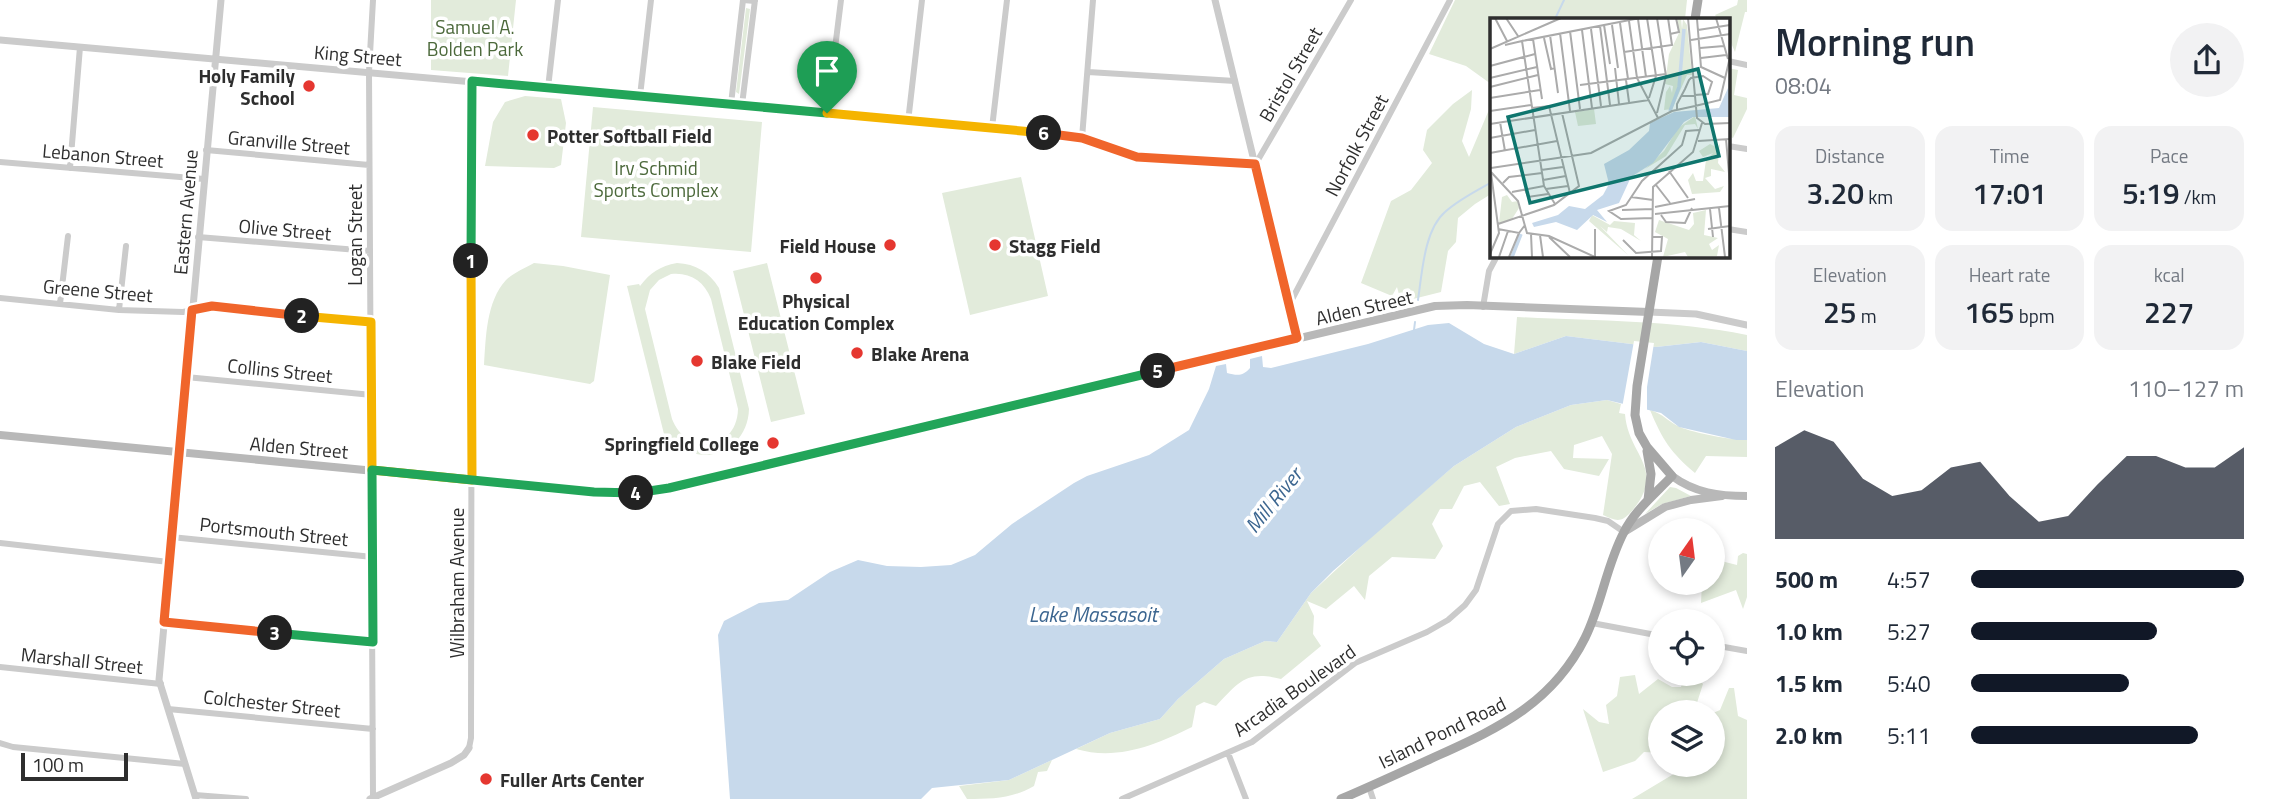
<!DOCTYPE html>
<meta charset="utf-8">
<style>
:root{--surface:#fff;--page:#f2f2f3;--text:#1f2937;--muted:#747a83;--accent:#111827}
body{margin:0;font-family:"Titillium Web",sans-serif;background:var(--page);color:var(--text);height:100vh;display:flex;flex-direction:column;font-size:26px;white-space:nowrap}
*{box-sizing:border-box;margin:0}
p{font-size:23px;color:var(--muted)}
.icon{flex:none;width:38px;height:38px;fill:none;stroke:currentColor;stroke-width:2;stroke-linecap:round;stroke-linejoin:round}
.map{position:relative;flex:1;overflow:hidden}
.side{display:flex;flex-direction:column;background:var(--surface);width:525px}
.side>*{flex:none}
.needle{width:46px;rotate:14deg}
.fabs{position:absolute;left:1648px;top:518px;display:grid;gap:14px}
.fabs a{display:grid;place-items:center;width:77px;height:77px;border-radius:50%;background:var(--surface);box-shadow:0 4px 10px #0003;font-size:35px}
.scale{position:absolute;left:21px;bottom:18px;width:107px;box-sizing:border-box;padding-left:7px;border:4px solid #2e2e2e;border-top:0;font-size:19px;line-height:24px;white-space:nowrap;color:#2e2e2e;-webkit-text-stroke:5px #fff;paint-order:stroke}
.pin{position:absolute;display:grid;place-items:center;width:60px;height:60px;color:#fff;margin:-72px -30px;border-radius:50% 50% 50% 0;rotate:-45deg;box-shadow:0 0 7px #0007}
.pin .icon{rotate:45deg}
.km{position:absolute;width:35px;height:35px;margin:-18px;border-radius:50%;background:#222;color:#fff;font-size:19px;line-height:35px;text-align:center}
.round{display:grid;place-items:center;flex:none;width:74px;height:74px;border-radius:37px;background:var(--page)}
.summary{display:flex;align-items:center;justify-content:space-between;height:119px;padding:0 28px}
h1{font-size:38px;font-weight:600;line-height:52px}
.stats{display:grid;grid-template-columns:repeat(3,1fr);gap:10px;height:119px;padding:7px 28px}
.stats div{display:grid;align-content:center;border-radius:18px;background:var(--page);text-align:center}
.stats b{font-size:30px;font-weight:600}
.stats small{font-size:19px;font-weight:400}
.stats p{font-size:19px}
.chart{height:196px;padding:14px 28px}
.chart p{display:flex;justify-content:space-between}
.chart svg{width:100%;height:126px;margin-top:7px;fill:var(--accent);opacity:.7}
ul{padding:0 28px;list-style:none;font-size:23px}
li{display:grid;grid-template-columns:112px 84px 1fr;align-items:center;height:52px}
li i{height:18px;border-radius:9px;background:var(--accent)}
main{display:flex;flex:1;min-height:0}
.map>svg:first-child{display:block}
</style>
<main>
<div class="map">
<svg width="1747" height="799" viewBox="0 0 1747 799">
<rect width="100%" height="100%" fill="#fff"/>
<path fill="#e2ebdb" fill-rule="evenodd" d="M431,0H516L508,76L431,70Z
M1455,0H1687L1685,19H1492L1491,84L1466,66L1429,54Z
M1738,0H1747V12H1745L1735,52L1728,36V19H1718L1715,15L1737,5Z
M746,8L750,9L739,94L736,92Z
M1728,68L1738,70L1734,95L1747,98V109L1733,138L1728,136Z
M1472,90L1471,109L1462,141L1469,157L1491,105V194L1475,204L1458,218L1456,242L1448,251L1441,292L1401,302L1397,287L1392,296L1361,283L1391,201L1411,190L1432,163L1423,150L1427,130L1453,104Z
M525,96L561,99L566,123L561,165L554,168L485,166L493,122L505,102Z
M593,107L762,122L751,252L581,237Z
M1021,177L1048,296L970,315L942,193Z
M534,263L563,266L610,275L594,381L590,384L484,365C486,337 486,302 506,280C513,273 525,268 534,263Z
M677,263C696,264 709,272 719,288L749,409C748,445 713,467 681,448L680,451L669,454L627,286L639,284L640,286C650,273 660,266 677,263ZM671,274C690,272 704,281 711,299L738,409C737,451 687,457 672,419L645,309L650,290L659,280Z
M767,263L805,414L771,422L733,271Z
M1517,317C1594,321 1671,320 1747,335V351L1701,342L1656,347L1566,336L1514,354Z
M1607,400L1621,404L1619,413L1625,414C1628,456 1668,469 1631,512C1621,523 1616,521 1603,515L1612,454L1602,436L1574,445L1573,458L1609,459L1599,476L1564,469L1551,451L1515,458L1496,467L1510,504L1499,506L1480,482L1464,486L1452,509H1440L1432,524L1443,546L1435,559L1392,557L1369,576L1365,600L1354,586L1326,609L1307,601L1314,616L1313,634L1321,646L1281,679C1246,670 1239,682 1216,706L1204,702L1196,706L1192,727C1156,745 1117,761 1076,749L1110,733L1160,719L1178,699L1224,659L1265,641L1277,642L1311,593L1381,528L1454,466L1516,427L1571,405Z
M1650,410C1664,414 1668,422 1680,427C1694,433 1731,440 1747,440V457L1706,456L1695,473C1671,453 1662,439 1650,410Z
M1670,487L1676,488L1691,496L1662,504L1645,514Z
M1743,553L1747,554V597L1743,609L1736,590L1701,603L1702,583H1713V559L1737,565L1738,556Z
M1635,675L1639,694L1658,679L1672,687H1681L1684,676H1696L1703,684L1695,709L1700,712H1661V753L1644,752L1635,761L1603,772L1583,709L1599,722L1609,724L1606,705L1617,696L1620,677Z
M1729,688H1734L1738,716L1747,720V799H1632L1677,772L1694,770L1698,765H1713V713L1720,710Z
M1052,760L1047,771L1038,772L1034,786C1011,799 993,799 967,799L959,786L1009,780Z"/>
<path fill="#c7d9eb" d="M1449,323L1484,344L1514,354L1566,336L1656,347L1701,342L1747,351V440H1736L1679,427L1661,413L1607,400L1571,405L1516,427L1454,466L1333,571L1311,593L1277,642L1265,641L1224,659L1178,699L1160,719L1110,733L1009,780L932,788L921,799H730L718,635L724,621L759,603L788,600L830,572L858,560L887,566L921,567L951,565L975,555L1012,524L1074,483L1087,476L1149,455L1189,430L1209,389L1216,366L1226,364L1227,373C1238,376 1243,376 1250,368V359L1262,356L1263,367L1271,368L1368,344L1428,325Z"/>
<path fill="#fff" d="M1634,341L1654,343L1647,387V413L1622,408Z"/>
<g fill="none" stroke-linecap="round" stroke-linejoin="round">
<path stroke="#c7d9eb" stroke-width="2" d="M1555,19L1564,0
M1418,300C1422,274 1424,230 1445,212C1458,200 1476,191 1492,182
M1414,330L1415,322"/>
<path stroke="#cbcbcb" stroke-width="6" d="M373,0L369,72L373,797
M1728,61L1747,65
M1088,72L1235,81
M548,88L558,0
M640,96L651,0
M731,104L743,0L755,1
M742,105L755,0
M827,113L841,0
M908,122L922,0
M992,128L1007,0
M1082,138L1093,0
M1728,146L1747,149
M206,150L369,165
M0,162L204,179
M1255,165L1351,0
M70,168L80,47
M1728,229L1747,232
M198,237L370,251
M0,298L119,310L183,312L212,306L371,322
M60,304L68,236
M1289,305L1450,0
M1483,307L1489,271L1497,256
M119,310L126,246
M186,377L372,395
M171,537L373,557
M0,543L169,562
M164,623L373,642
M1592,623L1661,636
M1713,645L1747,651
M0,667L161,684
M168,709L373,729
M0,743L13,747L185,764
M469,748L471,738L472,81
M1228,753L1246,799
M1369,787L1373,799
M195,795L246,799
M1122,799L1252,742L1355,663L1427,632L1448,620L1465,605L1476,590L1498,524L1511,511L1536,509L1595,518L1608,521L1624,532"/>
<path stroke="#cbcbcb" stroke-width="7" d="M1215,0L1297,338
M0,40L992,128L1075,137L1137,157L1255,165
M1649,312L1696,314L1747,325
M196,799L159,680L221,0
M370,799L451,763L464,755L469,748"/>
<path stroke="#b8b8b8" stroke-width="8" d="M0,435L594,492L631,493L669,488L1435,306L1467,305L1649,312
M1672,476C1695,493 1719,496 1747,496
M1624,532L1665,507L1691,500L1722,496"/>
<path stroke="#a6a6a6" stroke-width="9" d="M1695,19L1698,0
M1647,451L1651,474L1648,500
M1341,799C1374,785 1406,770 1439,755C1501,727 1553,702 1585,638C1602,604 1606,566 1624,532C1635,510 1655,494 1672,476L1647,447L1639,433L1635,415L1637,386L1658,256"/>
</g>
<g fill="none" stroke-linecap="round" stroke-linejoin="round">
<defs>
<path id="split-1" d="M471,261L472,81L827,113"/>
<path id="split-2" d="M302,316L371,322L372,470L472,480L471,261"/>
<path id="split-3" d="M275,633L164,622L192,310L212,306L302,316"/>
<path id="split-4" d="M275,633L373,642L372,470L594,492L636,493"/>
<path id="split-5" d="M636,493L669,488L1158,371"/>
<path id="split-6" d="M1044,133L1082,138L1137,157L1255,164L1297,338L1158,371"/>
<path id="split-7" d="M827,113L1044,133"/>
</defs>
<use href="#split-1" stroke="#fff" stroke-width="14"/>
<use href="#split-2" stroke="#fff" stroke-width="14"/>
<use href="#split-3" stroke="#fff" stroke-width="14"/>
<use href="#split-4" stroke="#fff" stroke-width="14"/>
<use href="#split-5" stroke="#fff" stroke-width="14"/>
<use href="#split-6" stroke="#fff" stroke-width="14"/>
<use href="#split-7" stroke="#fff" stroke-width="14"/>
<use href="#split-1" stroke="#22a559" stroke-width="9"/>
<use href="#split-2" stroke="#f5b400" stroke-width="9"/>
<use href="#split-3" stroke="#f0652b" stroke-width="9"/>
<use href="#split-4" stroke="#22a559" stroke-width="9"/>
<use href="#split-5" stroke="#22a559" stroke-width="9"/>
<use href="#split-6" stroke="#f0652b" stroke-width="9"/>
<use href="#split-7" stroke="#f5b400" stroke-width="9"/>
</g>
<g fill="#e53730" stroke="#fff" stroke-width="2.5">
<circle cx="309" cy="86" r="7"/>
<circle cx="533" cy="135" r="7"/>
<circle cx="890" cy="245" r="7"/>
<circle cx="995" cy="245" r="7"/>
<circle cx="816" cy="278" r="7"/>
<circle cx="857" cy="353" r="7"/>
<circle cx="697" cy="361" r="7"/>
<circle cx="773" cy="443" r="7"/>
<circle cx="486" cy="779" r="7"/>
</g>
<g text-anchor="middle" dominant-baseline="central" stroke-width="7" stroke-linejoin="round" paint-order="stroke">
<g font-size="19" fill="#4c693b" stroke="#fff">
<text x="475" y="26">Samuel A.<tspan x="475" dy="22">Bolden Park</tspan></text>
<text x="656" y="167">Irv Schmid<tspan x="656" dy="22">Sports Complex</tspan></text>
</g>
<g font-size="19" fill="#2e2e2e" stroke="#fff">
<text transform="translate(358 55) rotate(5)">King Street</text>
<text transform="translate(1290 74) rotate(-60)">Bristol Street</text>
<text transform="translate(289 142) rotate(5)">Granville Street</text>
<text transform="translate(1356 145) rotate(-62)">Norfolk Street</text>
<text transform="translate(103 155) rotate(5)">Lebanon Street</text>
<text transform="translate(185 212) rotate(-85)">Eastern Avenue</text>
<text transform="translate(285 229) rotate(5)">Olive Street</text>
<text transform="translate(354 235) rotate(-90)">Logan Street</text>
<text transform="translate(98 290) rotate(5)">Greene Street</text>
<text transform="translate(1364 307) rotate(-13)">Alden Street</text>
<text transform="translate(280 370) rotate(6)">Collins Street</text>
<text transform="translate(299 447) rotate(5)">Alden Street</text>
<text transform="translate(274 531) rotate(6)">Portsmouth Street</text>
<text transform="translate(456 583) rotate(-90)">Wilbraham Avenue</text>
<text transform="translate(82 660) rotate(6)">Marshall Street</text>
<text transform="translate(1294 690) rotate(-35)">Arcadia Boulevard</text>
<text transform="translate(272 703) rotate(6)">Colchester Street</text>
<text transform="translate(1442 732) rotate(-26)">Island Pond Road</text>
</g>
<g font-size="19" font-weight="bold" fill="#2e2e2e" stroke="#fff" text-anchor="start">
<text x="295" y="75" text-anchor="end">Holy Family<tspan x="295" dy="22">School</tspan></text>
<text x="547" y="135">Potter Softball Field</text>
<text x="876" y="245" text-anchor="end">Field House</text>
<text x="1009" y="245">Stagg Field</text>
<text x="816" y="300" text-anchor="middle">Physical<tspan x="816" dy="22">Education Complex</tspan></text>
<text x="871" y="353">Blake Arena</text>
<text x="711" y="361">Blake Field</text>
<text x="759" y="443" text-anchor="end">Springfield College</text>
<text x="500" y="779">Fuller Arts Center</text>
</g>
<g font-size="21" font-style="italic" fill="#3c6690" stroke="#fff">
<text transform="translate(1273 500) rotate(-51)">Mill River</text>
<text x="1093" y="614">Lake Massasoit</text>
</g>
</g>
<g transform="translate(1490 18)">
<rect width="240" height="240" fill="#fff"/>
<path d="M187,0H191L192,11L193,1L197,7L202,57H197L182,91L174,92L176,74L180,68L182,75L183,68L175,66L179,36L189,15ZM104,91L106,106L88,108L85,94ZM205,98L208,111L205,106L195,107L176,138L155,151L174,133L188,110ZM230,125L228,145L235,154L221,151V158L215,160L225,171L234,168L230,174L202,176L198,162L203,155L206,163H213L216,142L223,135L213,139L209,133L220,126L228,130ZM17,177L22,184L28,183L29,190L22,201L9,205L12,179ZM216,192L214,217L228,220L219,226L222,232L229,227L227,238L198,239L195,234L173,239L178,221L165,214L169,202L199,212L204,206L203,195ZM102,197L120,207L124,203L145,205L144,217L151,223L131,211L118,209L117,214L110,208L138,237L99,203Z" fill="#e2ebdb"/>
<path d="M240,46V99H203L194,104L163,145L141,159L129,185L107,192L117,204L103,197L87,212L66,204L44,209L42,205L68,197L79,188L95,191L113,177L119,166L114,146L139,132L159,113L160,105L184,94L229,90L238,70Z" fill="#c7d9eb"/>
<path fill="none" stroke="#c7d9eb" stroke-width="3.5" d="M180,93L189,69L194,11M22,239L31,216"/>
<path fill="none" stroke="#ababab" stroke-width="2" d="M5,0L17,23M16,0L28,18M157,0L166,58L159,80M198,0L207,100L215,106L240,105M226,0L238,41M148,1L156,59M207,1L211,49L235,60M139,3L147,60L168,100M130,5L138,61M114,7L120,46M122,7L128,50M110,8L120,87M101,11L111,88M92,12L102,90M208,12L240,7M80,13L90,91M70,15L80,93M180,16L189,14L186,0M60,17L68,75M54,20L61,51L65,50M43,21L52,81M201,22L240,16M32,23L150,0M15,27L32,23L54,168L65,186M210,30L234,28M0,31L71,0M134,34L182,27L178,0M211,40L236,37M0,48L45,36M125,50L129,86M0,60L47,49M136,62L139,84M90,67L176,56M0,69L48,57M0,80L50,72M205,88L230,82L240,39M42,90L59,88L80,175M187,92V86L195,71L199,62L201,60L213,58L222,64L218,76L191,78M0,93L41,87M167,95L176,58L167,0M10,104L15,133M0,106L159,82M0,120L45,112M236,121L240,167M208,123L240,121M0,135L67,123M1,150L101,135L182,93L205,88M51,152L73,149M179,153L198,180M1,154L28,183L37,215L59,218L105,239M53,162L76,158M13,165L19,159L52,155M166,167L180,185M35,171L38,179L58,176M56,171L78,168M22,174L54,168M141,179L163,182M165,189L205,181M229,190L235,239M220,191L223,219M132,192L163,191M165,196L240,188M171,197L176,204L195,205L202,190M162,200L131,201L119,193L136,187L152,163L192,127L196,113L209,112M8,206L64,187L89,168L72,95M8,211L29,215L35,207M105,211V239M218,211L240,208M41,216L42,239M50,217L53,239M59,219L80,239M133,222L146,235L171,233L172,219H163M0,236L9,215L1,155M9,239L18,213M19,239L29,215M162,239L163,169L203,134L212,105"/>
<path fill="#0f766e" fill-opacity="0.15" stroke="#0f766e" stroke-width="3.5" d="M208,51L229,138L40,185L18,99Z"/>
<rect width="240" height="240" fill="none" stroke="#2e2e2e" stroke-width="3.5"/>
</g>
</svg>
<div class="fabs">
<a><svg class="needle" viewBox="-14 -14 28 28"><path d="M0-13l5 13h-10z" fill="#e53935"/><path d="M0 13l5-13h-10z" fill="#747a83"/></svg></a>
<a><svg class="icon" aria-label="locate" viewBox="0 0 24 24"><circle cx="12" cy="12" r="6"/><path d="M12 2v4M12 18v4M2 12h4M18 12h4"/></svg></a>
<a><svg class="icon" aria-label="layers" viewBox="0 0 24 24"><path d="M12 4l9 5-9 5-9-5zM3 14l9 5 9-5"/></svg></a>
</div>
<div class="scale">100 m</div>
<div class="pin" style="left:827px;top:113px;background:#1e9e55"><svg class="icon" aria-label="arrive" viewBox="0 0 24 24"><path d="M6 21V4h12l-3 4 3 4H6"/></svg></div>
<b class="km" style="left:471px;top:261px">1</b>
<b class="km" style="left:302px;top:316px">2</b>
<b class="km" style="left:275px;top:633px">3</b>
<b class="km" style="left:636px;top:493px">4</b>
<b class="km" style="left:1158px;top:371px">5</b>
<b class="km" style="left:1044px;top:133px">6</b>
</div>
<section class="side">
<div class="summary"><div><h1>Morning run</h1><p>08:04</p></div><a class="round"><svg class="icon" aria-label="share" viewBox="0 0 24 24"><path d="M12 15V3M7 8l5-5 5 5M5 13v7h14v-7"/></svg></a></div>
<div class="stats">
<div><p>Distance</p><b>3.20<small> km</small></b></div>
<div><p>Time</p><b>17:01</b></div>
<div><p>Pace</p><b>5:19<small> /km</small></b></div>
</div>
<div class="stats">
<div><p>Elevation</p><b>25<small> m</small></b></div>
<div><p>Heart rate</p><b>165<small> bpm</small></b></div>
<div><p>kcal</p><b>227</b></div>
</div>
<div class="chart"><p><span>Elevation</span>110–127 m</p>
<svg viewBox="0 0 160 44" preserveAspectRatio="none"><path d="M0 44V12L10 6L20 10L30 23L40 29L50 27L60 19L70 17L80 29L90 38L100 36L110 25L120 15L130 15L140 19L150 19L160 12V44z"/></svg>
</div>
<ul>
<li><b>500 m</b>4:57<i style="width:100%"></i></li>
<li><b>1.0 km</b>5:27<i style="width:68%"></i></li>
<li><b>1.5 km</b>5:40<i style="width:58%"></i></li>
<li><b>2.0 km</b>5:11<i style="width:83%"></i></li>
</ul>
</section>
</main>
